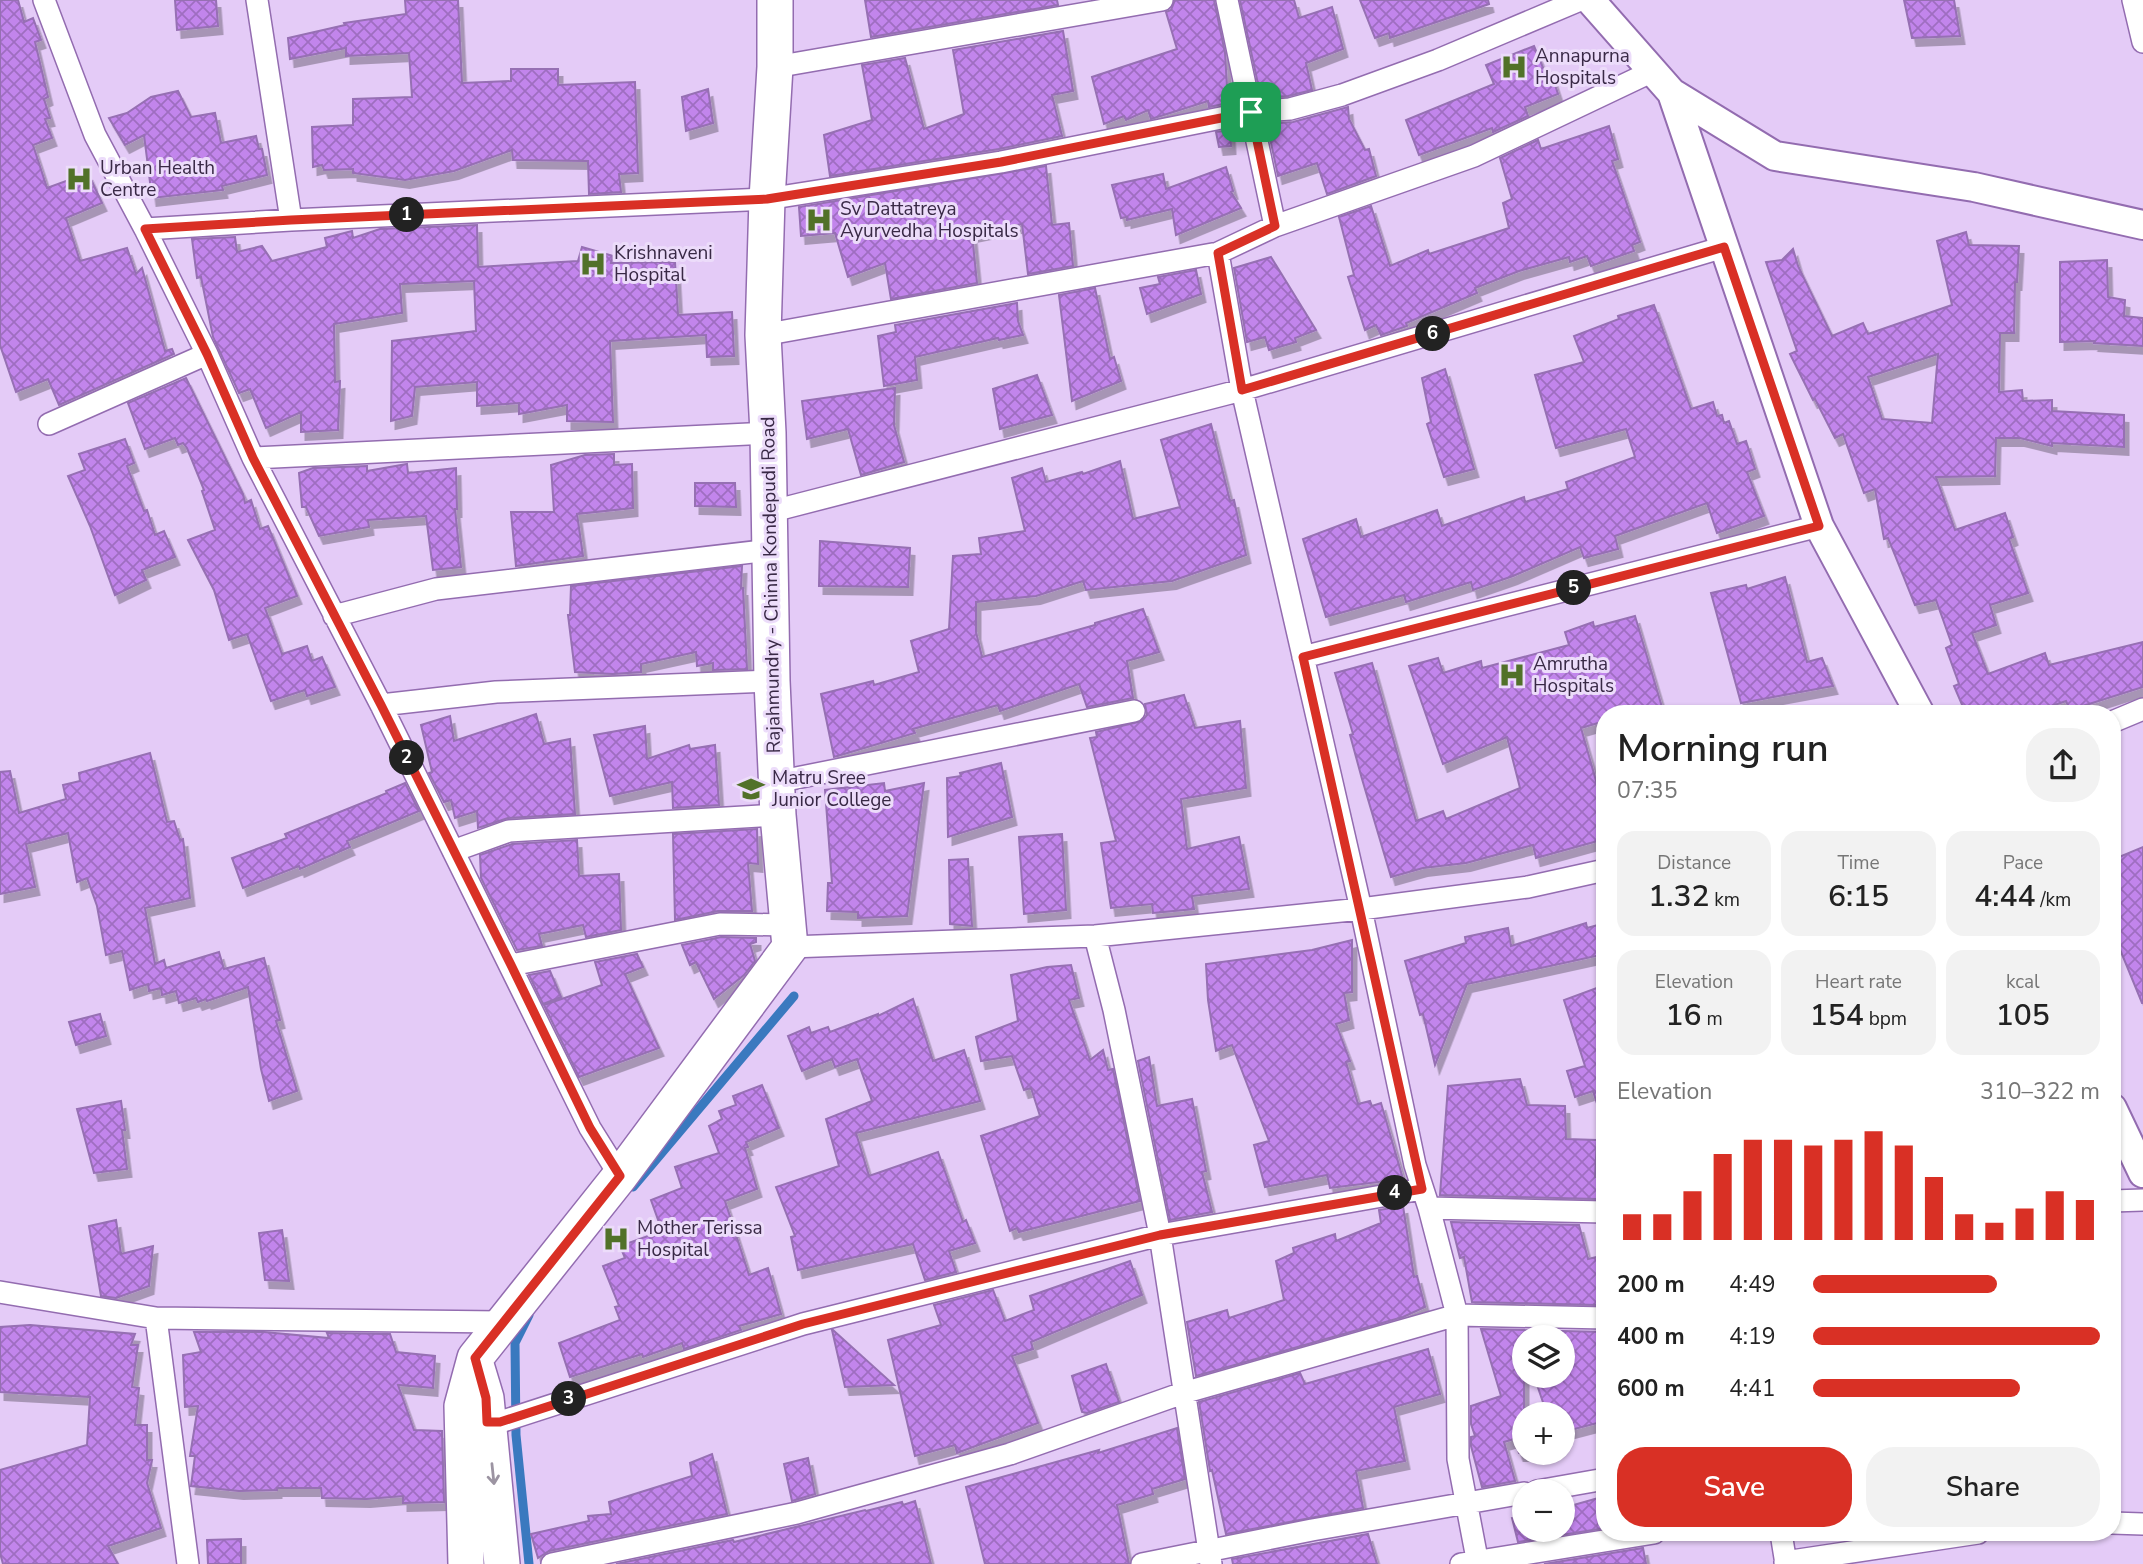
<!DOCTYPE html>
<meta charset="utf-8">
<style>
:root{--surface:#fff;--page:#f2f2f2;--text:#222;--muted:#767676;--accent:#d93025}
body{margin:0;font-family:"Nunito Sans",sans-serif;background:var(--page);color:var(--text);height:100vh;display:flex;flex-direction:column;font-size:26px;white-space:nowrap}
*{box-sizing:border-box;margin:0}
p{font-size:23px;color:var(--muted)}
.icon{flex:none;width:38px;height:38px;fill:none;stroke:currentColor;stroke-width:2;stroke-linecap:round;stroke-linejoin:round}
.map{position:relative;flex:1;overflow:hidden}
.details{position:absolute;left:1596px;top:705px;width:525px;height:836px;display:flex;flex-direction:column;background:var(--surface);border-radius:28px;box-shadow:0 2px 5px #0004}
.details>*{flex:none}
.tools{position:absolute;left:1512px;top:1325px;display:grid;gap:14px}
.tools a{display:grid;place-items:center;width:63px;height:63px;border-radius:50%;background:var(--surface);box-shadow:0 2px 5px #0004;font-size:35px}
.pin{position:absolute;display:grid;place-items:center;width:60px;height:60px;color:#fff;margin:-30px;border-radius:14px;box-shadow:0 4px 10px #0006}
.km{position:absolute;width:35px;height:35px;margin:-18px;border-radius:50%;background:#222;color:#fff;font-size:19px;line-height:35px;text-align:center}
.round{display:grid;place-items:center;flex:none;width:74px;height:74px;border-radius:28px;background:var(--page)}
.overview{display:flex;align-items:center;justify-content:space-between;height:119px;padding:0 21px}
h1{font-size:38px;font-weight:600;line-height:52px}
.figures{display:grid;grid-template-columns:repeat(3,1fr);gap:10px;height:119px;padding:7px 21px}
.figures div{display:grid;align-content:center;border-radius:18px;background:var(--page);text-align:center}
.figures b{font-size:30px;font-weight:600}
.figures small{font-size:19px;font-weight:400}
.figures p{font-size:19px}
.chart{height:196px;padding:14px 21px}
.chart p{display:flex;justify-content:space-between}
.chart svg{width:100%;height:126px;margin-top:7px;stroke:var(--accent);stroke-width:6}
.action{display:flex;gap:14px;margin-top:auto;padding:14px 21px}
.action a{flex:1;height:80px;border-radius:28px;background:var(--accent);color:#fff;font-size:28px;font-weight:600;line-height:80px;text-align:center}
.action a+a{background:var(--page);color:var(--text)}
ul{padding:0 21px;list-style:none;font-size:23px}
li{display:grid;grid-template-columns:112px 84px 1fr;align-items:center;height:52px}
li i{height:18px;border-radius:9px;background:var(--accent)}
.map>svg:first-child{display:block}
</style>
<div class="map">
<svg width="2143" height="1564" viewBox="0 0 2143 1564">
<defs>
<pattern id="building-cross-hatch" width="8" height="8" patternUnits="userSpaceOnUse" patternTransform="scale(1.75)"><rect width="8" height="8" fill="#c285ec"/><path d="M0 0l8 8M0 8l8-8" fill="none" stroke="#9f6dc1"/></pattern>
<filter id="shadow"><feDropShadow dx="4.5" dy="8" stdDeviation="0" flood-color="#0004"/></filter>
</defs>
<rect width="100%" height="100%" fill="#e4cbf7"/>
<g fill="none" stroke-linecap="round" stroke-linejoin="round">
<path stroke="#3a79bf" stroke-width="9" d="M633,1187L794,996
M529,1315L515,1343L516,1435L529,1564"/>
</g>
<path fill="url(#building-cross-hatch)" stroke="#966fb3" stroke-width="2" fill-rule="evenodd" filter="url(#shadow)" d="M0,0H18L24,22L33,18L41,40L35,42L48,97L44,99L50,118L45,119L52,138L33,145L47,188L88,173L102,203L66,218L80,261L127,248L136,274L142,268L165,351L172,349L174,354L59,405L48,379L16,392L0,345Z
M175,0H216L218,26L177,30Z
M405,0H458L462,83L511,81V69H558V85L635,82L638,173L619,174L621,192L589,194L588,161L513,160L512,150L454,171L405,180L353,173V169L324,170L322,165L313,167L312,127L353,125V99L412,97L409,53L346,56V48L290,59L288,38L345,25L344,23L406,14Z
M865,0H1057L1058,5L871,37Z
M1175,0H1214L1225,53L1228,103L1209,107L1208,101L1151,119L1148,110L1126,120L1124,116L1104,124L1092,77L1177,49L1166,12L1171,10Z
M1240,0H1294L1299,18L1332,7L1343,49L1306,63L1312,90L1288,96L1261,98Z
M1360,0H1488L1489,4L1390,38L1389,33L1375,38Z
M1904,0H1954L1960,36L1912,38Z
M1063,31L1073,91L1052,95L1062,136L999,149L830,176L824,135L872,120L862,65L905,58L924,129L964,114L953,50Z
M1534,46L1546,75L1551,73L1558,94L1525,107L1528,116L1493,132L1492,128L1419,155L1406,120L1494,84L1486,65Z
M708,89L713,123L686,131L682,97Z
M178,91L191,117L215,113L221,143L256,136L259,149H262L267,175L222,186L223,190L152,198L144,135L125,145L109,118L127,113L151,97Z
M1348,107L1349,119L1365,150L1369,149L1376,176L1327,194L1317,163L1278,176L1267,124L1293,122Z
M1609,126L1618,159L1612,161L1640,242L1632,245L1634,251L1591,266L1587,256L1570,262L1569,257L1519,271L1475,288L1477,293L1406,323L1407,326L1381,335L1376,325L1365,330L1348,277L1354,275L1339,217L1371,206L1390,266L1428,250L1429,254L1509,228L1503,203L1512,199L1500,158L1538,140L1541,149Z
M1230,130L1231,146L1219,147L1216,132Z
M1046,166L1052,225L1069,223L1073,266L1028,274L1022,224L972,234L977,283L891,299L885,263L848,277L835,233L801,236L799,207Z
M1226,167L1233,191L1231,192L1241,208L1176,235L1172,209L1127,220V217L1121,218L1112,185L1163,174L1166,189Z
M477,225L478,267L578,261L582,247L613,256L611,263L675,262L678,315L732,312L734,356L707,357L706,335L610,341L613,422L567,421V405L519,414V403L477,406V382L415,387L412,416L391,421L392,341L476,331L474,281L400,284L402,313L334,324L335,382L340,381L338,430L301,432V412L266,428L250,389L239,393L213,337L201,277L197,278L192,239L235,237L237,252L262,246L272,261L327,247L325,238L352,231L353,238L380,229Z
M1966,232L1969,245L2019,246L2017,282H2015L2014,333H2000L1999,392L2022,390L2023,401L2052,400V411L2124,415V447L2052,443V446L2020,438H1996L1995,476L1936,477L1955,530L2005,513L2013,537L2009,539L2028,593L1990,605L1996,625L1972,633L1988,674L2045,653L2049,665L2143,642V687L2070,710L2066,701L2028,714H1966L1954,686L1959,684L1946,648L1952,645L1936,600L1915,605L1888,538L1884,539L1875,489L1864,493L1843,434L1835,438L1815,399L1813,400L1790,354L1797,351L1766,262L1782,260L1793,249L1798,266L1832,336L1863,323L1868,334L1952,305L1937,241ZM1938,354L1932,423L1882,419L1868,377Z
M1271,257L1316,330L1295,338L1296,342L1269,350L1265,337L1247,342L1234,268Z
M2107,260L2108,297L2125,300L2124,316L2143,318V346L2094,343L2095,341L2060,342V262Z
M1196,270L1201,294L1147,314L1140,288L1160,284L1158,277Z
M1095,288L1110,359L1114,357L1121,381L1072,401L1059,295Z
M1017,303L1018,321L1023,335L999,340L998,338L915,357L917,380L884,386L878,336L896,332L895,325Z
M1654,305L1691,409L1713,402L1717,416L1722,415L1724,423L1729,421L1737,444L1746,441L1755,469L1747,472L1764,516L1717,533L1707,503L1615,536L1618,549L1584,558L1580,547L1513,576L1473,590L1471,582L1406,602L1404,595L1326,617L1303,539L1356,519L1361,537L1437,510L1442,526L1524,497L1525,502L1568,489L1566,482L1635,457L1626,429L1556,448L1535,375L1584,362L1574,336L1619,319L1618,316Z
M1445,369L1474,469L1444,477L1427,424L1431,422L1422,378Z
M1037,375L1052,415L1000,429L993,389Z
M186,378L243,494L245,503L251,500L260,529L268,526L297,596L265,608L282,654L307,646L312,661L322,657L335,687L307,696L305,690L271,701L247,634L229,640L214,590L188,540L215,530L202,491L204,490L187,448L183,443L178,445L175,438L145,449L128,403Z
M895,388L894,425L904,462L861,475L848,429L807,439L802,401Z
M1211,424L1230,501L1234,500L1246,555L1172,581L1086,590L1083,581L1036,596L976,602V632L982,657L1095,625V623L1143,609L1159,652L1127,661L1133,698L1087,707L1079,684L1000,711L998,705L913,729L915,733L834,757L821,694L873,681L874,685L919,672L911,641L949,629L953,556L981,554L979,538L1025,531L1012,478L1042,468L1046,482L1082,472L1083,474L1120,461L1133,519L1180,507L1161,440Z
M125,439L134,463L127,466L144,511L147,510L155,535L164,531L175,557L142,570L146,580L115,595L90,526L68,476L85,470L79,454Z
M614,454V465L632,464L633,508L577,514L583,556L516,566L511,512H554L551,465L585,455Z
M407,464L408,473L456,468L457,509H455L461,567L433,570L426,516L368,520L369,527L319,536L306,507H302L299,473L313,468L367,466V471Z
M695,483H735L736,507L695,506Z
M820,541L910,548L908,587L819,586Z
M742,566L741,588H743L747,669L713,670V663L697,666L696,652L641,664V672L613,674L575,672L568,615H570L571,586Z
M1785,577L1807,662L1822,658L1833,686L1741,703L1711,593L1746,585L1747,589Z
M1635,616L1664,714H1605V721L1581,728L1602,802L1605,839L1536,858L1533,845L1466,863L1423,868L1391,877L1362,779L1350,735L1353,734L1335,673L1372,663L1416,821L1443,811L1446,819L1520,788L1507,737L1443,764L1409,666L1438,658L1443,673L1481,661L1482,668L1569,645L1565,632L1593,622L1594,627Z
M1184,695L1195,728L1240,721L1246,788L1181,799L1187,849L1239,837L1249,889L1192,896L1194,909L1153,913L1152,904L1111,908L1101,843L1116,841L1090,738L1097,737L1096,732L1142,721L1147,715L1145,704Z
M536,714L544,744L570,739L575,814L508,818L478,828L477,811L455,818L451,800L444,802L429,773L432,772L421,725L450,716L454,741Z
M645,726L647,759L689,745L690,749L715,745L719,805L673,808L672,782L610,796L594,735Z
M150,753L167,822L174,821L180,840L183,839L190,898L145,908L155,964L164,960L166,968L219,952L224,969L264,958L280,1020L276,1021L297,1091L269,1101L261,1069L248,987L207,1001L206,999L198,1002L196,998L179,1003L176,991L162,995L161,988L149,991L148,984L130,990L122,951L106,955L97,906L87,878L77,882L68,833L26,844L35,887L0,894V772L10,771L19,813L66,799L63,785L80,781L79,773Z
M1001,763L1012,817L948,837L947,778L961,776L960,773Z
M405,783L419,811L347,841L350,847L300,869L299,866L243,888L232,858L287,838L285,834L387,793L386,791Z
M884,783L885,791L924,783L907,916L858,918V912L827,911L828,883H832L825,790Z
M757,829L758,864L748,863L752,911H718L675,920L673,834Z
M1062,834L1066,910L1024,914L1019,837Z
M577,840L579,876L619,874L621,930L586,937L583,925L539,934L542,946L517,950L481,878L480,855L512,844Z
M2143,847V1003H2142L2112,930V860Z
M968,859L972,926L950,924L949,860Z
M1586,923L1587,928L1605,923V954L1467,984L1435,1065L1423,1014L1420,1015L1405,961L1466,943L1465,937L1508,928L1511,946Z
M721,937L756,938V942L750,944L755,961L744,975L714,999L696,962L690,965L682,945Z
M1352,940V992L1344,993L1349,1020L1336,1024L1350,1061L1346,1062L1358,1104L1370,1101L1372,1106L1381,1103L1403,1179L1330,1188L1327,1175L1265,1187L1254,1145L1269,1141L1232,1045L1216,1051L1208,1000L1206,964L1312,950Z
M637,954L643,967L625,974L659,1048L579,1077L544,1005L602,985L595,962Z
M1071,965L1079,998L1069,1000L1090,1060L1103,1050L1108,1070L1113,1069L1140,1201L1019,1232L1017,1228L1010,1231L981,1136L1040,1116L1031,1088L1024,1090L1012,1056L981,1061L976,1037L1018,1021L1011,975L1047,967Z
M550,971L561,997L543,1004L529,975Z
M1605,985V1112L1600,1113L1593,1091L1575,1097L1567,1071L1585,1066L1564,1000Z
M913,999L933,1061L964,1050L980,1101L856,1133L869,1176L938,1152L963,1222L966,1220L975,1243L949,1251L956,1272L925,1280L913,1244L798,1270L791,1237L795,1236L776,1187L839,1166L826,1119L872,1101L857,1059L835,1067L832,1059L802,1071L788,1036L809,1027L811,1033L828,1027L830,1032L878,1014V1016Z
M100,1014L106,1036L76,1045L69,1022Z
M1149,1057L1157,1106L1192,1099L1206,1171L1202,1172L1212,1212L1170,1220L1138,1061Z
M1520,1079L1527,1105L1565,1106L1566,1139L1597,1140L1595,1177H1598L1597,1199L1440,1195L1448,1086Z
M762,1085L779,1128L746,1142L748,1147L745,1148L757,1189L725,1201L749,1275L768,1268L781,1314L739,1326L741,1330L684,1349L682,1343L643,1357L642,1354L570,1377L559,1343L620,1320L615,1307L619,1306L603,1266L625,1258L620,1246L662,1231L651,1200L682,1188L675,1167L719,1153L709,1126L722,1119L719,1111L736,1105L733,1096Z
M121,1101L125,1130H122L127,1169L94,1173L77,1109Z
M1403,1206L1414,1277L1417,1276L1425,1307L1403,1317L1196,1376L1187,1322L1227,1310L1229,1318L1284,1300L1276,1261L1294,1253L1293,1248L1335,1234L1336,1241L1381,1223L1379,1210Z
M116,1220L121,1254L153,1246L149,1286L116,1298L101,1296L89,1226Z
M1451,1222L1579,1225L1588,1259L1605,1255V1303L1598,1305L1472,1302L1464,1257L1460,1258Z
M282,1230L289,1281L265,1280L259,1233Z
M1130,1261L1142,1295L1031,1342L1033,1349L1012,1356L1038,1423L957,1453L955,1445L915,1456L888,1340L941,1325L934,1305L993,1290L1005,1321L1034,1310L1030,1296Z
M30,1325L135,1334L131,1345H138L132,1387L139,1388L135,1425H147V1460H152L147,1483L161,1528L108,1546L118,1564H3L0,1553V1470L87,1445L90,1397L0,1392V1327Z
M1481,1329L1605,1332V1421L1563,1432V1414H1547L1534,1376H1563V1337H1524V1453H1519L1514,1439L1504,1442L1515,1481L1482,1487L1471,1446V1437L1475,1436L1471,1424V1406L1501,1396Z
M832,1330H833L894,1385L845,1387Z
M194,1332H264L329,1338L327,1333L390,1334L396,1352L435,1356L433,1388L398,1385L414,1430L442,1431L444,1502L403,1503V1496L366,1499L322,1498L321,1488H277V1490L239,1491L191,1486L195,1456H190L198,1406L185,1407L183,1355L201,1352Z
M1428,1349L1440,1394L1394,1407L1405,1461L1356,1471L1363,1508L1226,1534L1212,1470L1210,1471L1199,1402L1300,1373L1305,1384Z
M1106,1364L1119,1402L1087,1413L1082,1412L1072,1376Z
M1177,1428L1185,1479L1152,1489L1153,1494L1117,1505L1129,1564H985L966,1487L1099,1450L1098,1453Z
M712,1454L727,1514L549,1551L538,1558L531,1534L589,1521L588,1516L611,1514L609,1502L692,1476L690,1463Z
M808,1458L815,1494L792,1501L784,1464Z
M1605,1496V1528L1518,1542L1512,1518L1524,1516V1530H1563V1508Z
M915,1501L931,1564H616L733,1540L734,1542L865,1510L866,1511L902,1502L903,1505Z
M1368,1534L1377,1564H1233L1232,1559Z
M241,1539V1564H208L207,1540Z
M1643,1548L1646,1564H1544Z"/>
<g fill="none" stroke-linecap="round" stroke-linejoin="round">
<defs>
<path id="minor" d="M44,0L95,135L145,229L207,354L253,458L381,705L590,1128L620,1176
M257,0L291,220
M1227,0L1275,226L1218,253L1242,390L1361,909L1415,1165L1429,1208L1457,1315L1458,1459L1478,1564
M2133,0L2143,42
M775,67L1162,0
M1275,226L1474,156L1653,71
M145,229L291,220L767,199L1001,162L1251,112L1290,109L1342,95L1438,60L1580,0
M763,335L1218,253
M49,424L207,354
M253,458L768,433
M769,512L1242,390L1724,247
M334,616L436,589L770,550
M1303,657L1819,526
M381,705L496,692L772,681
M2112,722L2143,709
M776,782L1134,711
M453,851L509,831L778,815
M1095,936L1114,1010L1160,1235L1211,1564
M790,947L1095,936L1361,909L1528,887L1605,870
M511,965L720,924L788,925
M2112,1201L2143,1200
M1429,1208L1605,1212
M0,1292L156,1318L501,1322
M156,1318L188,1564
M487,1422H500L803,1324L1160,1235L1422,1189
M1537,1491L1605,1479
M2112,1523L2143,1524
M1781,1533L1786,1564
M1785,1562L1978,1533
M552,1564L797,1513L1010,1454L1183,1393L1457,1315L1605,1318
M1142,1564L1312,1530L1524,1493
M1461,1564L1654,1533"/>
<path id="tertiary" d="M1590,0L1672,93L1775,156L1974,187L2143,225
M1672,93L1819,526L1920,714
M2112,1108L2143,1173"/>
<path id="primary" d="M477,1368L486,1398L502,1564
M466,1564L462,1406L475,1358L620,1176L790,947L778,815L772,681L768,433L763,335L767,199L775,67V0"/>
</defs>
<use href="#minor" stroke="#936cb0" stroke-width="24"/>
<use href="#tertiary" stroke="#936cb0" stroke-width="32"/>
<use href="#primary" stroke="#936cb0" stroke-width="38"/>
<use href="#minor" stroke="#fff" stroke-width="21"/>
<use href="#tertiary" stroke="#fff" stroke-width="28"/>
<use href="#primary" stroke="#fff" stroke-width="35"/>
</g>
<defs><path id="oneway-shaft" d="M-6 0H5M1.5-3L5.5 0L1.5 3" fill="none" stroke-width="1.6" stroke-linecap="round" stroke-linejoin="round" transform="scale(1.75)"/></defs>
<use stroke="#9c94a2" href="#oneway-shaft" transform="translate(493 1474) rotate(84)"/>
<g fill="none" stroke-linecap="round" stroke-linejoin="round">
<defs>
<path id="route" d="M1251,112L1275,226L1218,253L1242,390L1724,247L1819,526L1303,657L1422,1189L1160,1235L803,1324L500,1422H487L486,1398L475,1358L620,1176L590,1128L511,965L381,705L253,458L207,354L145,229L291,220L767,199L1001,162Z"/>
</defs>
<use href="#route" stroke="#fff" stroke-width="14"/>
<use href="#route" stroke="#d93025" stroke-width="9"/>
</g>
<defs>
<symbol id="hospital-bare" viewBox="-9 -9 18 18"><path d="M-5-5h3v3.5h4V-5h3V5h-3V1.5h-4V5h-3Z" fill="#517129" stroke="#ecdcfa" stroke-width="2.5" paint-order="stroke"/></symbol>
<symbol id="university-bare" viewBox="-9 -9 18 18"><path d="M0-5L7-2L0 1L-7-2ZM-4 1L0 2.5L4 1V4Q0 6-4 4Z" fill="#517129" stroke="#ecdcfa" stroke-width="2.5" paint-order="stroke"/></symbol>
</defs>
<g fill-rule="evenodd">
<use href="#hospital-bare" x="1495" y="48" width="38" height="38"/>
<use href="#hospital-bare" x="60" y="160" width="38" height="38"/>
<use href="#hospital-bare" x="800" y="201" width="38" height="38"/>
<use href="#hospital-bare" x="574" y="245" width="38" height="38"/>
<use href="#hospital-bare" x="1493" y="656" width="38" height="38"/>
<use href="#university-bare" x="732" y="770" width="38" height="38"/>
<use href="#hospital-bare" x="597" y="1220" width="38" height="38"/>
</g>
<g text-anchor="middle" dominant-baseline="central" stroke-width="6" stroke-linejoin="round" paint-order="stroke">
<g font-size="19" fill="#392946" stroke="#ecdcfa" text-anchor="start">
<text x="1535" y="56">Annapurna<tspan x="1535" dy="22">Hospitals</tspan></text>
<text x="100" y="168">Urban Health<tspan x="100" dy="22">Centre</tspan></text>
<text x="840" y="209">Sv Dattatreya<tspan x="840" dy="22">Ayurvedha Hospitals</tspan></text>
<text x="614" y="253">Krishnaveni<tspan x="614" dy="22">Hospital</tspan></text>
<text x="1533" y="664">Amrutha<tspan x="1533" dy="22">Hospitals</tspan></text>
<text x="772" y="778">Matru Sree<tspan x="772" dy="22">Junior College</tspan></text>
<text x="637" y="1228">Mother Terissa<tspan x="637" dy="22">Hospital</tspan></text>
</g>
<g font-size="19" fill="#392946" stroke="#ecdcfa">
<text transform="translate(771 585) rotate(-91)">Rajahmundry - Chinna Kondepudi Road</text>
</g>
</g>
</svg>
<div class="tools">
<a><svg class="icon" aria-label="layers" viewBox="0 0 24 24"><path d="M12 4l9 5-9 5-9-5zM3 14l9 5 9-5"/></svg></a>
<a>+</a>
<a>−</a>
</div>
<div class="pin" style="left:1251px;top:112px;background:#1e9e55"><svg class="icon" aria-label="arrive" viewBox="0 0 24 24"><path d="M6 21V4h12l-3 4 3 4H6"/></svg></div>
<b class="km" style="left:407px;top:215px">1</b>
<b class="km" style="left:407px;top:758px">2</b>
<b class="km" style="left:569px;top:1399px">3</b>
<b class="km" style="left:1395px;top:1193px">4</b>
<b class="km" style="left:1574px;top:588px">5</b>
<b class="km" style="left:1433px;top:334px">6</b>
<section class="details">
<div class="overview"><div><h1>Morning run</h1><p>07:35</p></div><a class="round"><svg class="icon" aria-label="share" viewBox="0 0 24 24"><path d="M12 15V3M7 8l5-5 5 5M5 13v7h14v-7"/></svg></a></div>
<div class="figures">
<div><p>Distance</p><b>1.32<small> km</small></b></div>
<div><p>Time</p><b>6:15</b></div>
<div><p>Pace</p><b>4:44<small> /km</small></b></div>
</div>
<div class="figures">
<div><p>Elevation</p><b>16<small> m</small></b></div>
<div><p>Heart rate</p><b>154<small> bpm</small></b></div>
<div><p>kcal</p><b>105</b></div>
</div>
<div class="chart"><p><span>Elevation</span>310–322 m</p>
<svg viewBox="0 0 160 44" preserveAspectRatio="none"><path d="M5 44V35M15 44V35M25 44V27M35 44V14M45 44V9M55 44V9M65 44V11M75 44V9M85 44V6M95 44V11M105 44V22M115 44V35M125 44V38M135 44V33M145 44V27M155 44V30"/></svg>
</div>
<ul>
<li><b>200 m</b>4:49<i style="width:64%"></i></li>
<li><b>400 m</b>4:19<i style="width:100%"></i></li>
<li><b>600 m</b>4:41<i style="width:72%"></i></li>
</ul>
<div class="action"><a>Save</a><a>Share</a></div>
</section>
</div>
